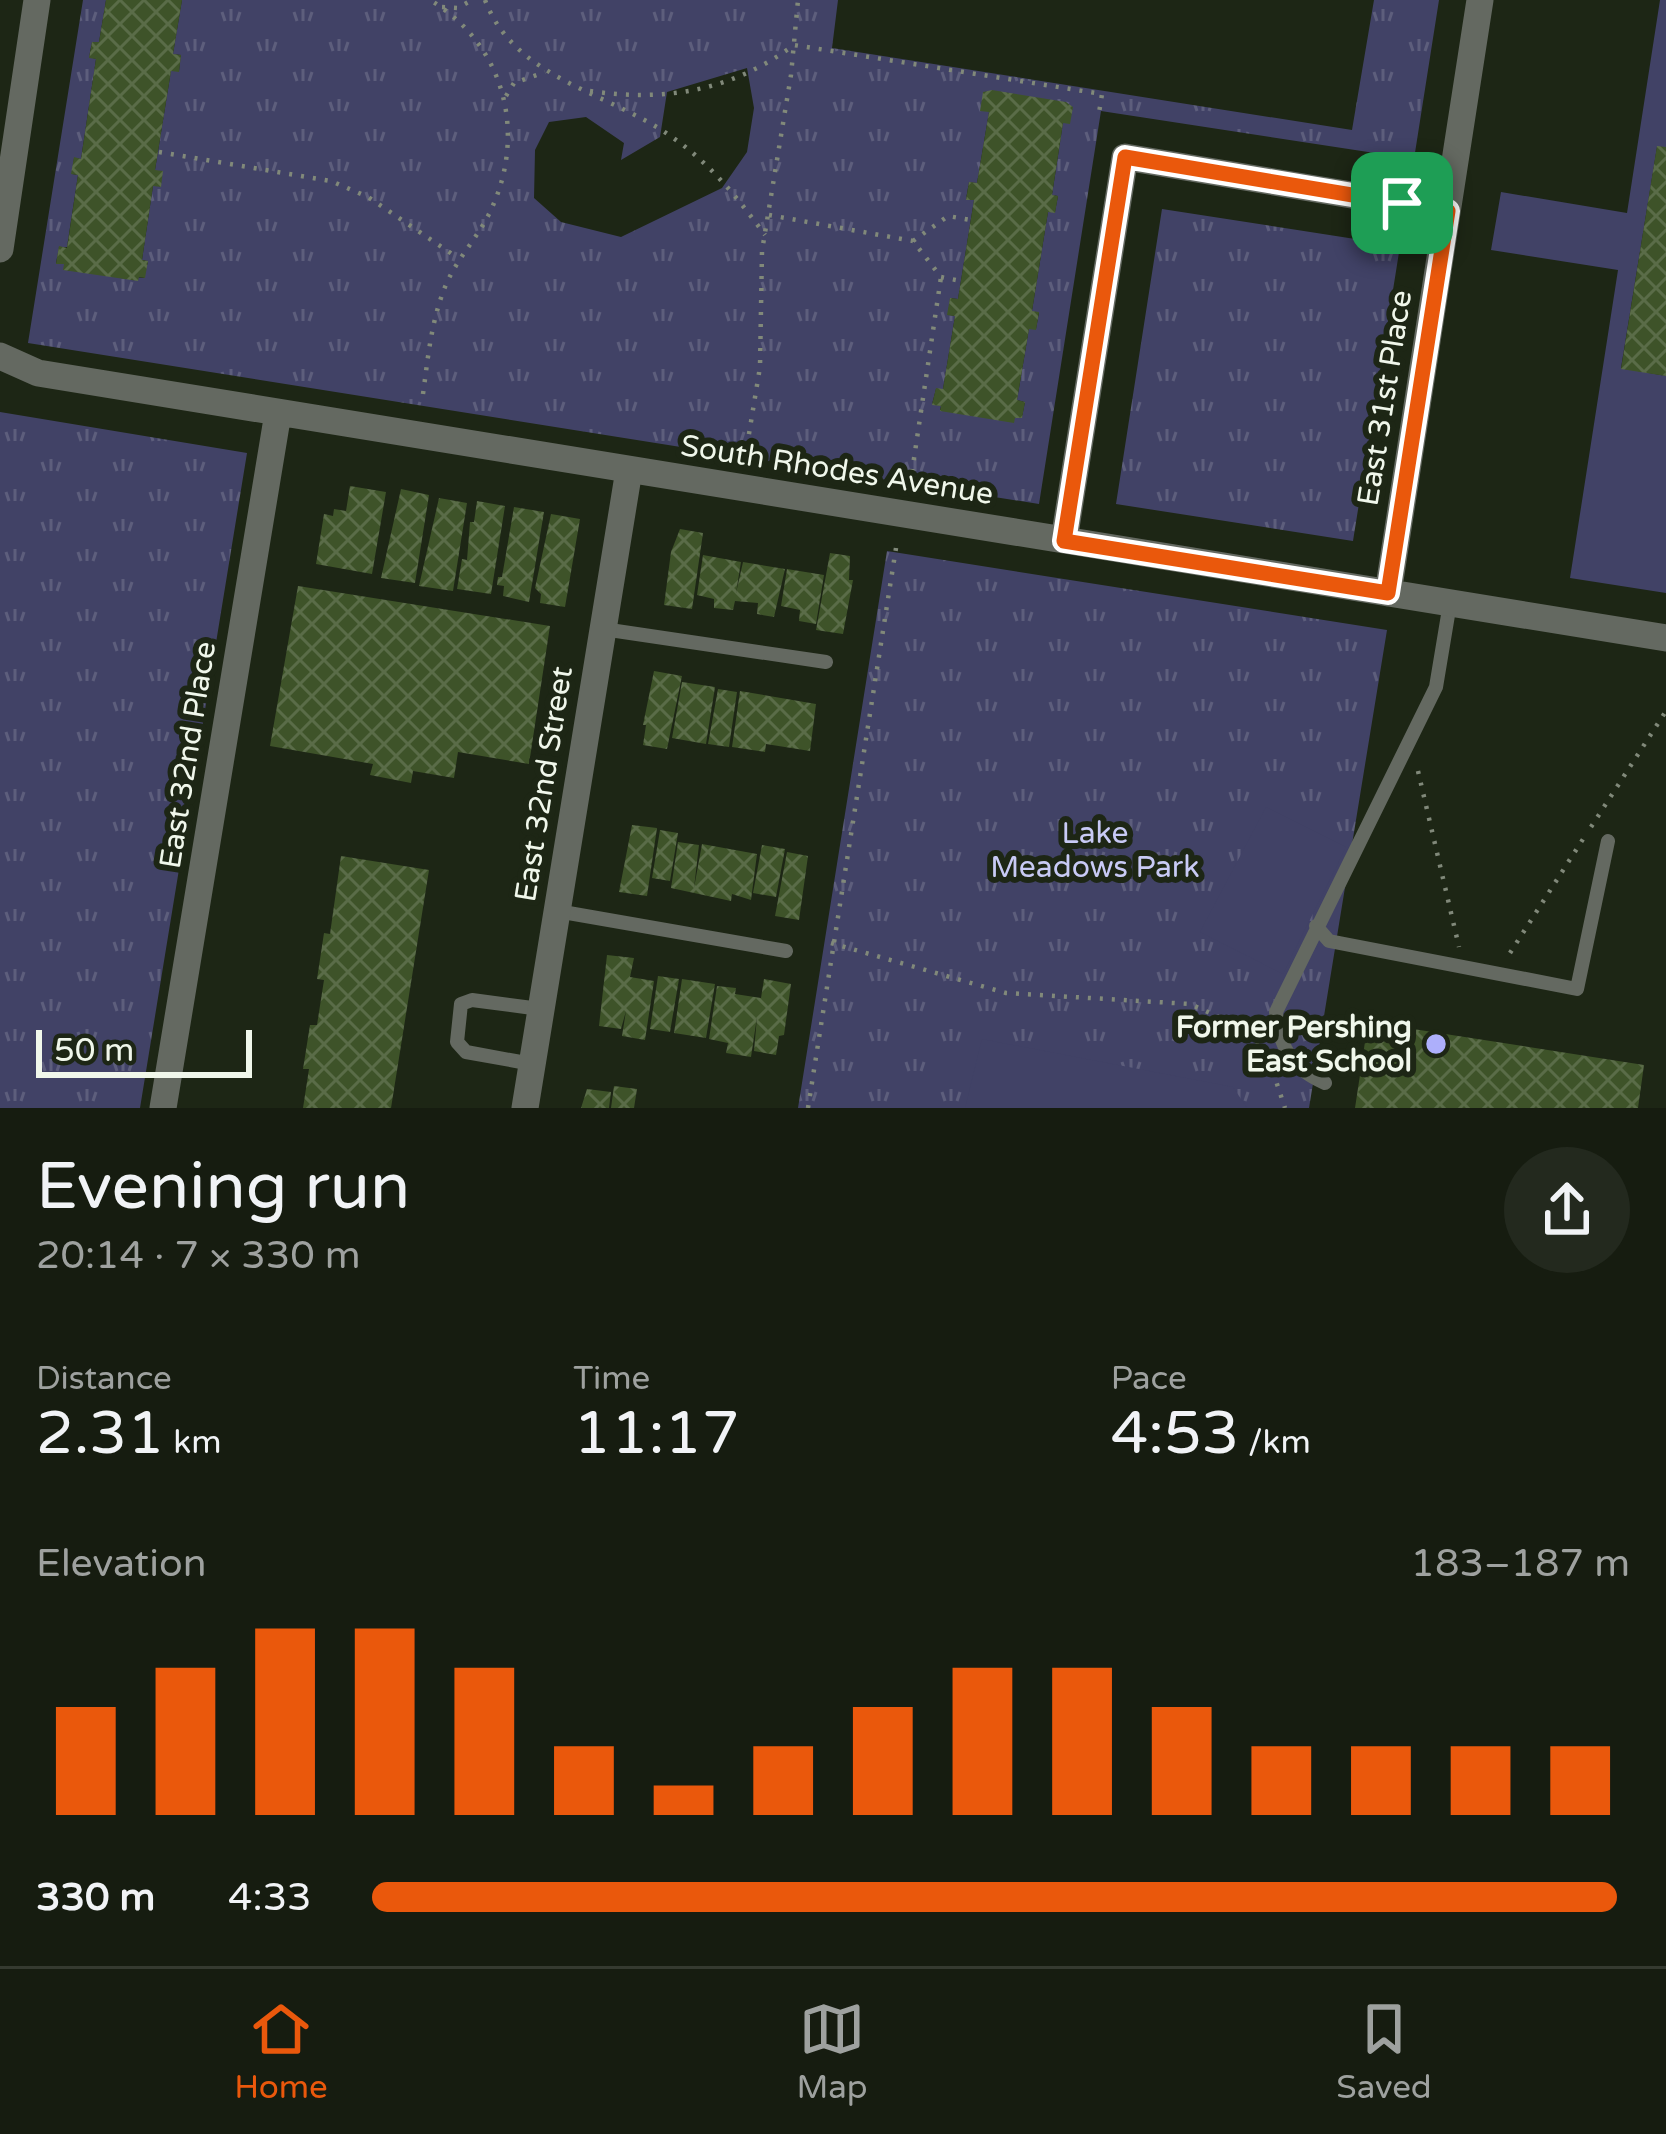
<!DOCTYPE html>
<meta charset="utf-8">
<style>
:root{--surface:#161c10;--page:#23291e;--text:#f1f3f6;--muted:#9ea19f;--line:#353a30;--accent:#ea580c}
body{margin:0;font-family:"Varela Round",sans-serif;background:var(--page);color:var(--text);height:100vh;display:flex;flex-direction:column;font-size:45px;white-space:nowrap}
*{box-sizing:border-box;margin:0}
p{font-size:39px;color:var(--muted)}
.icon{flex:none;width:66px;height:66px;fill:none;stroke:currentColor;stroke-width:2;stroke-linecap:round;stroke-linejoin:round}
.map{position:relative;height:1108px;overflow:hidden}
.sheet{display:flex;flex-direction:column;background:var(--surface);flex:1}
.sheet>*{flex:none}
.scale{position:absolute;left:36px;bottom:30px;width:216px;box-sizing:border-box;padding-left:12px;border:6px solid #f0f7eb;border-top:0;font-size:33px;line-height:42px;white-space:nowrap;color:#f0f7eb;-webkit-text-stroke:9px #1d2615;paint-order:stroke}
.pin{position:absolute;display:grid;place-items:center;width:102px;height:102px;color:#fff;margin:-51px;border-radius:24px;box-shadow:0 6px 18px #0006}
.round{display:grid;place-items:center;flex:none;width:126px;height:126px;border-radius:63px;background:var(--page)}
.summary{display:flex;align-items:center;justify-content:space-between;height:204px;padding:0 36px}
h1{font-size:66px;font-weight:600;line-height:90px}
.stats{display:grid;grid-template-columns:repeat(3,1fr);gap:18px;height:204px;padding:12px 36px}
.stats div{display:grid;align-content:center}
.stats b{font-size:60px;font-weight:600}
.stats small{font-size:33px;font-weight:400}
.stats p{font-size:33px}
.chart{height:336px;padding:24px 36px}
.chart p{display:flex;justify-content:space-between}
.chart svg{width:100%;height:216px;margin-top:12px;stroke:var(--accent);stroke-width:6}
ul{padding:0 36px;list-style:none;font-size:39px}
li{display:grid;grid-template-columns:192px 144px 1fr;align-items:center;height:90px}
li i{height:30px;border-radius:15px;background:var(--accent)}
.menu{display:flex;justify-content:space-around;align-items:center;height:168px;border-top:3px solid var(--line);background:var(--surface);font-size:33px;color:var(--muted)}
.menu a{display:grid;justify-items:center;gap:6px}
.menu .selected{color:var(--accent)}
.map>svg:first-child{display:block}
</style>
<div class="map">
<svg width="1666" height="1108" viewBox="0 0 1666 1108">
<defs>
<pattern id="grass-tufts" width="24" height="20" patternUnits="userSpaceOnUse" patternTransform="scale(3)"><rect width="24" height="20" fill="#414266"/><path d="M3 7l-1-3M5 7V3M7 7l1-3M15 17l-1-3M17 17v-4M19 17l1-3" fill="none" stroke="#5d5e7c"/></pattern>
<pattern id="building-cross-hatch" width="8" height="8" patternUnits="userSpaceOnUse" patternTransform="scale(3)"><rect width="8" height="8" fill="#3e5329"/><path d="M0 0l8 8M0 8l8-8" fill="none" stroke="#5a6c48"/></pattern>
</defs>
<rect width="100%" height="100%" fill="#1d2615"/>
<path fill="url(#grass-tufts)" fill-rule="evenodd" d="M83,0H106L99,42H92L89,57L96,59L81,159L74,158L72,174L78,175L67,247H59L56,263L64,264V270L144,278L148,261L142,260L153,186H161L155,170L171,71H179L181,55L173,54L182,0H838L832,48L1352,130L1374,0H1439L1414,159L1101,111L1039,504L28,343ZM747,68L754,108L747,152L722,188L621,237L561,222L534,198L535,150L549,122L586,117L624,143L621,160L660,137L667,92ZM989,112L1070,124L1063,123L1052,195L1058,196L1055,212H1048L1032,311L1039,313L1036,329H1029L1017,400L1025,402L1022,417L940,410L941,406L932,404L936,389H943L955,316L948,315L950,298L958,299L974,200L966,199L969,182L977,183Z
M1162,209L1400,246L1353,541L1116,504Z
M0,412L247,453L140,1108H0Z
M887,551L1387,630L1309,1108H798Z"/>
<path fill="#414266" d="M1660,0H1666V147H1657L1621,368L1666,376V593L1570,578L1618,270L1491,250L1501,192L1627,213Z
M1266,807L1346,847L1283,974L1200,932Z
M982,1039L1233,1087L1247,1108H965Z"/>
<path fill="url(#building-cross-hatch)" d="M106,0H182L173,54L181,55L179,72L171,71L155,170L163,171L161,187L153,186L142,260L148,261L145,278L139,277L138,281L63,270L64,264H56L59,246L67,248L78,175L71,174L74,157L81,159L96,59L89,58L92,42H99Z
M992,90L1066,102L1073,107L1070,124L1063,123L1052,195L1058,196L1055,213L1048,212L1032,311L1039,312L1036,330L1029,329L1017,400L1025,402L1022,418H1015L1014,423L940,411L941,406L932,405L936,388L943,389L955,316L947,315L950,298L958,299L974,200H966L969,182L977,183L989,112L980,111L983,92Z
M1657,146L1666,147V376L1621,369Z
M350,486L386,492L372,574L316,564L324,514L333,516L334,509L346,511Z
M401,489L429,495L415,583L381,578Z
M439,498L467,503L453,591L419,586Z
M477,501L505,506L491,594L457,589L462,559L467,560L470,522H474Z
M514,507L544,512L529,602L503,596L504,586L497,585L498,577H502Z
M551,514L580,519L565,607L540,603L541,594L535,588Z
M680,529L703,533L692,609L664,605L671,552Z
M830,553L850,556L849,580H853L843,634L816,630Z
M703,555L741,562L736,593L743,562L785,569L774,617L757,614L758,603L735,601L733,610L714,608V599L697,595Z
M787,569L824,575L816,624L799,621L800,610L781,606Z
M298,586L550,626L529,764L458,752L454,778L413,771L411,783L370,775L373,764L270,746Z
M654,671L682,676L667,749L643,745L646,725H643Z
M682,682L715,687L706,744L672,738Z
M718,689L737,692L729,747L708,744Z
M740,691L816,704L810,751L766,744L765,752L732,747Z
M632,825L657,828L647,896L619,892Z
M660,830L678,833L670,881L652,878Z
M678,842L699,845L694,888L702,844L757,854L751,900L732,894L731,901L671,888Z
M762,845L785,849L776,897L753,893Z
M787,852L808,856L799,920L775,916Z
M341,856L429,870L391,1108H303L309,1069H303L310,1025H317L324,980L317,979L324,933L330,934Z
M607,955L634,958L630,977L654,981L645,1040L622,1036L626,1011L621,1029L599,1026Z
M658,976L679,979L670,1032L650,1029Z
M682,979L715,984L706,1038L674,1033Z
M764,979L791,984L784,1035L779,1036L776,1055L754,1051L757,1017L751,1057L726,1053L728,1043L709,1039L717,986L736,988L735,994L761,998Z
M1368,1022L1644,1065L1638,1108H1355Z
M614,1086L637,1089L634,1108H611Z
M587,1089L611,1092L609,1108H581Z"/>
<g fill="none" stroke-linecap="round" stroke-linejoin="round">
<path stroke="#81897a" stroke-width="4.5" stroke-dasharray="3 9" stroke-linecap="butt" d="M485,0C514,78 607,92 669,135C709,162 737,197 765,235
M442,7L458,8L472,0
M590,91C665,102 732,91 794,45L1102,94L1099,113
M506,96L514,83L545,72
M159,152L331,181L368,197L458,258
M769,215L913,241L941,277L961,281
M913,241L948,216L971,220
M423,394C428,358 431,322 445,287C456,260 475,241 488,216C528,138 507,46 430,0
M747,446L760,367L762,251L791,75L798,0
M912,472L941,277
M1418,771L1459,947
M1591,827L1666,711
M831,943L1006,993L1190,1004L1245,1029L1261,1046
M1510,953L1585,836
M1273,1072L1285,1108
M808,1108L896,548"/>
<path stroke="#646961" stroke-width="14" d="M603,629L826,662
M557,911L786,951
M1316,926L1329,941L1577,989L1608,841
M532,1064L466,1052L457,1042L461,1004L472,1000L540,1009
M1325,1083C1291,1068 1280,1048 1276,1012L1436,687L1450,603"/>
<path stroke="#646961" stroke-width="27" d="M0,249L37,0
M0,356L38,373L1666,638
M1064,540L1125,157L1447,211
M1388,593L1480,0
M163,1108L278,413
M525,1108L629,470"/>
</g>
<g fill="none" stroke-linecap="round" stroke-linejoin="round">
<defs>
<path id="route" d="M1125,157L1448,211L1388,593L1064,541Z"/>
</defs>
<use href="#route" stroke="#fff" stroke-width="24"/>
<use href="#route" stroke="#ea580c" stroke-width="15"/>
</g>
<circle fill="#adaffb" stroke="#1d2615" stroke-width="4.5" cx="1436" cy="1044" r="12"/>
<g text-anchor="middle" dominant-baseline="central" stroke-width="12" stroke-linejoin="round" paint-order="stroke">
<g font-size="30" fill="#f0f7eb" stroke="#1d2615">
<text transform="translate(1385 398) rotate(-81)">East 31st Place</text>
<text transform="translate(837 470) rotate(9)">South Rhodes Avenue</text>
<text transform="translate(188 755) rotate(-81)">East 32nd Place</text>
<text transform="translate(544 784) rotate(-81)">East 32nd Street</text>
</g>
<g font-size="30" fill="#c8caf5" stroke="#1d2615">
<text x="1095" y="833">Lake<tspan x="1095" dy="34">Meadows Park</tspan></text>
</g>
<g font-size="30" font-weight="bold" fill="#f0f7eb" stroke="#1d2615" text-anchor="end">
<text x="1412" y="1027">Former Pershing<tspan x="1412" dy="34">East School</tspan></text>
</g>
</g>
</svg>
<div class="scale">50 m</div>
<div class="pin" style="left:1402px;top:203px;background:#1e9e55"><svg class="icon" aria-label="arrive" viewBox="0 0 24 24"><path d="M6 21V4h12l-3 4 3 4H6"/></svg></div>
</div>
<section class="sheet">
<div class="summary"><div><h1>Evening run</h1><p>20:14 · 7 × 330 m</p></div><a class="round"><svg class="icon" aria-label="share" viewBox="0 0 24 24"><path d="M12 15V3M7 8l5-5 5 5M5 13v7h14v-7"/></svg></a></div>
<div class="stats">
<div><p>Distance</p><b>2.31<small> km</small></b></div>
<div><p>Time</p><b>11:17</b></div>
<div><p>Pace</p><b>4:53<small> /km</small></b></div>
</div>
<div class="chart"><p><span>Elevation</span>183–187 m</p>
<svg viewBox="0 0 160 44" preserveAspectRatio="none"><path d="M5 44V22M15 44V14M25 44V6M35 44V6M45 44V14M55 44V30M65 44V38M75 44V30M85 44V22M95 44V14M105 44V14M115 44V22M125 44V30M135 44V30M145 44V30M155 44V30"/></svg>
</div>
<ul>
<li><b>330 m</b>4:33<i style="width:99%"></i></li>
</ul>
</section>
<nav class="menu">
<a class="selected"><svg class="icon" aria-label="home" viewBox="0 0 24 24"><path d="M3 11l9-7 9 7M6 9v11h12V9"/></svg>Home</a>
<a><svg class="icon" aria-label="map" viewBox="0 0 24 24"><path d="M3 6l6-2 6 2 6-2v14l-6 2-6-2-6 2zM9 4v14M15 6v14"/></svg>Map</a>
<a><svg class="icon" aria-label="saved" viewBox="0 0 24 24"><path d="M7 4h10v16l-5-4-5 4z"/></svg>Saved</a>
</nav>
